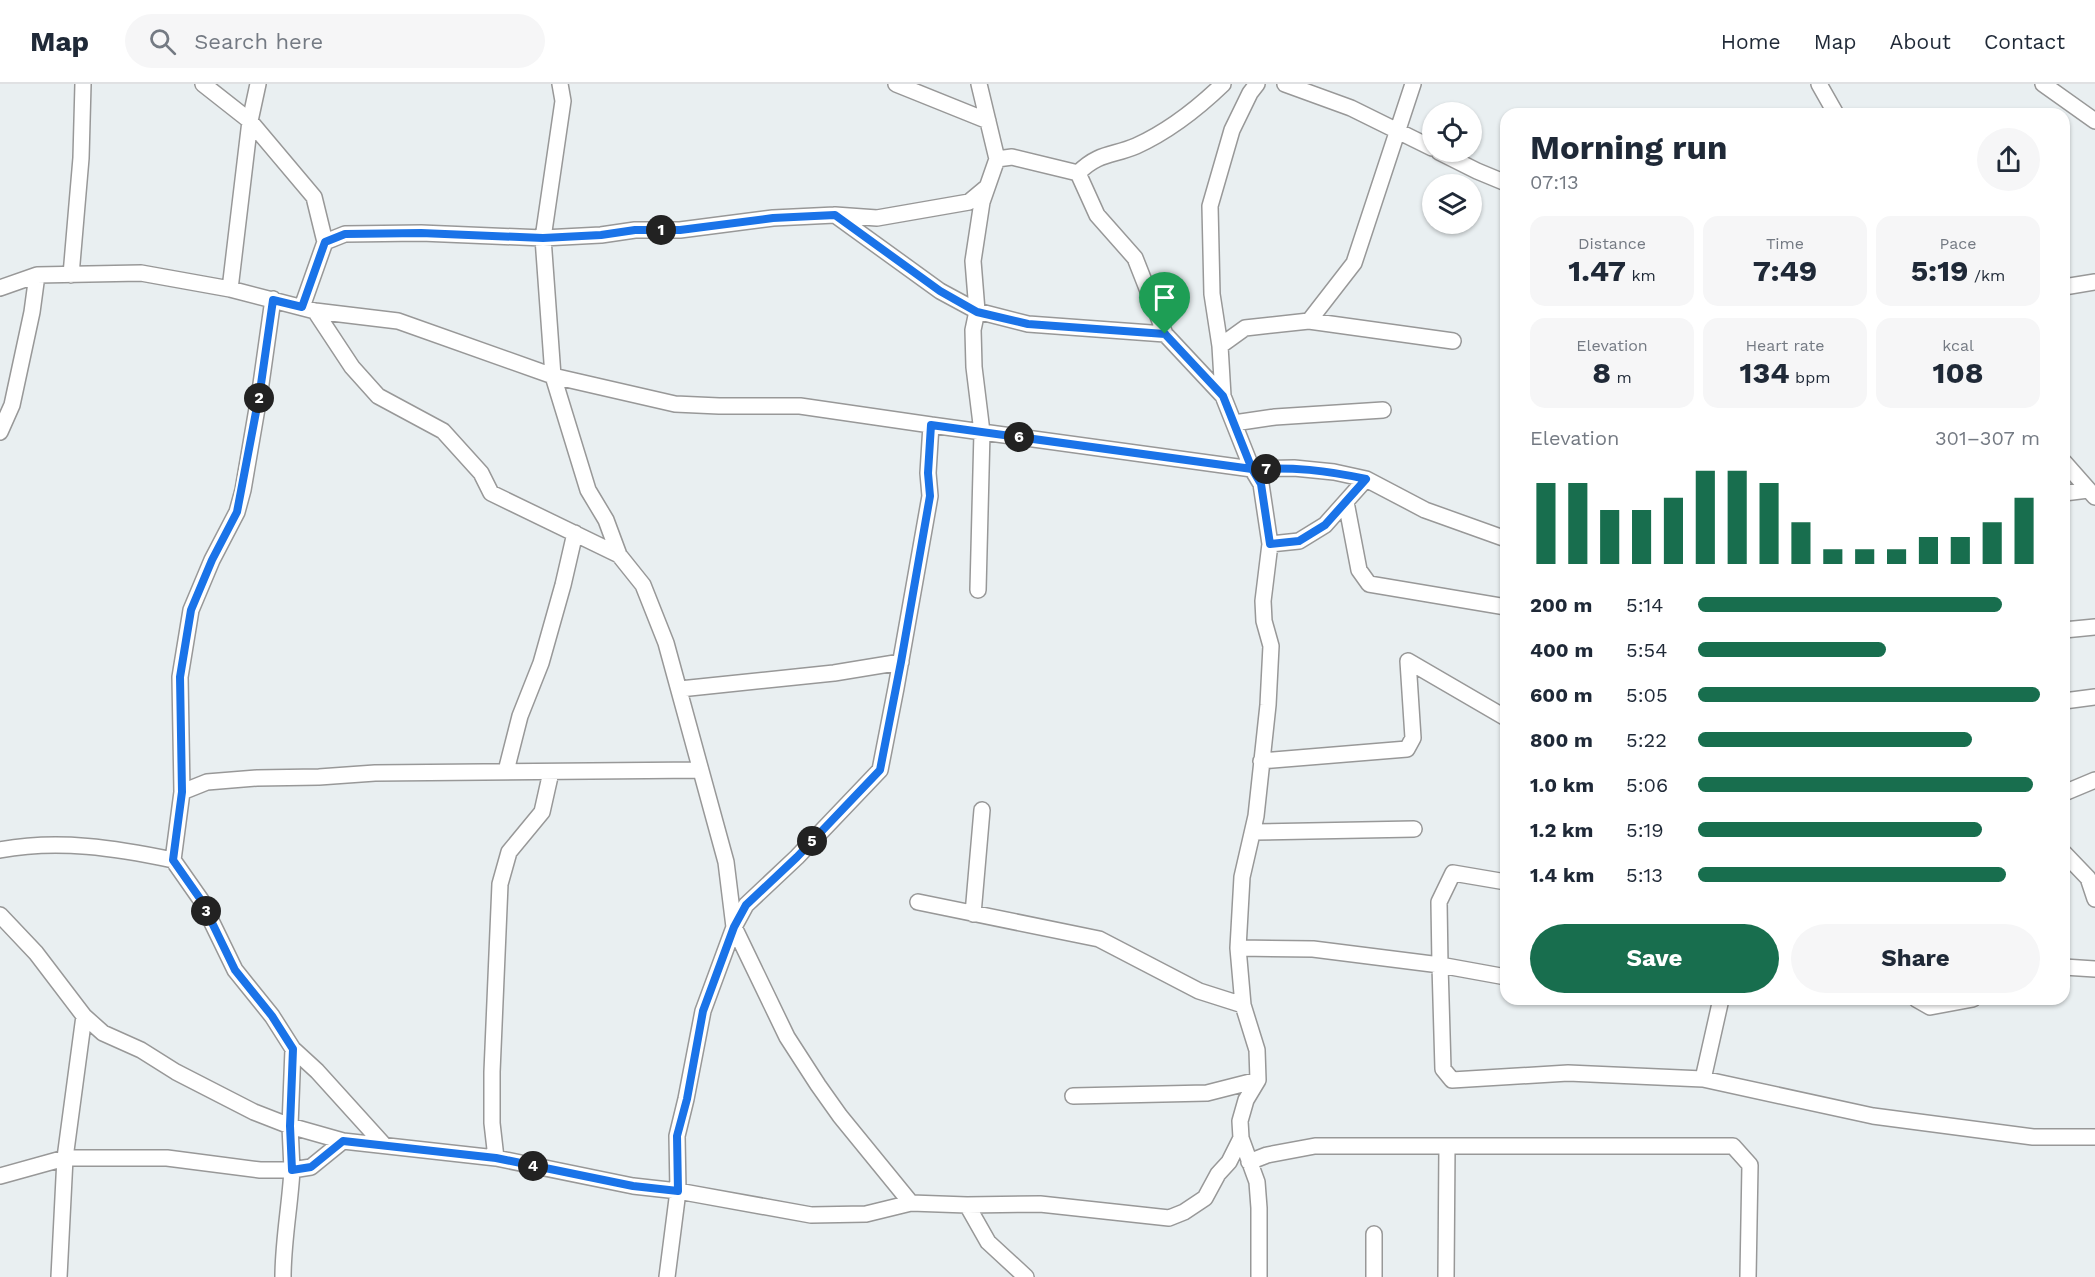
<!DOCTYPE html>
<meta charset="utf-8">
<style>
:root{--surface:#fff;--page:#f6f6f7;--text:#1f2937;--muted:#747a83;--line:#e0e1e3;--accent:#186e4e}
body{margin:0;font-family:"Work Sans",sans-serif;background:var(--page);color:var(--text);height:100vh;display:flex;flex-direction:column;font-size:22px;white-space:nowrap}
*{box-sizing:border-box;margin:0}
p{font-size:20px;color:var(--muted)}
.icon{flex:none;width:33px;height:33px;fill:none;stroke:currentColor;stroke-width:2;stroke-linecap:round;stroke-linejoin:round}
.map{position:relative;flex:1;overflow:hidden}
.drawer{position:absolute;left:1500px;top:24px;width:570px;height:897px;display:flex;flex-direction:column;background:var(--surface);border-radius:18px;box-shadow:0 2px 4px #0004}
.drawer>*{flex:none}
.fabs{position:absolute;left:1422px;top:18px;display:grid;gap:12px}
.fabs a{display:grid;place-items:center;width:60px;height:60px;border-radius:50%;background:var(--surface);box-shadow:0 2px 4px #0004;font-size:30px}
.pin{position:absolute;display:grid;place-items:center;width:51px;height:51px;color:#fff;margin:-62px -26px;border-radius:50% 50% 50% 0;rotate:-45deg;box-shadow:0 0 6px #0007}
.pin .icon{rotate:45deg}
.km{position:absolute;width:30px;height:30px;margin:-15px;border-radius:50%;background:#222;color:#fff;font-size:16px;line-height:30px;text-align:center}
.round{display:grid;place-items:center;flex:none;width:63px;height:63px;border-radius:32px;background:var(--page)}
.headline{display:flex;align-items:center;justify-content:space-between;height:102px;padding:0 30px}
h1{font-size:33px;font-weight:700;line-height:45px}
.figures{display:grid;grid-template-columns:repeat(3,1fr);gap:9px;height:102px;padding:6px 30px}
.figures div{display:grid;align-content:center;border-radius:15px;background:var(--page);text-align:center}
.figures b{font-size:30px;font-weight:700}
.figures small{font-size:16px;font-weight:400}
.figures p{font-size:16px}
.chart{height:168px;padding:12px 30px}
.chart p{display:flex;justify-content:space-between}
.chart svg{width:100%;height:108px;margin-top:6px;stroke:var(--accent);stroke-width:6}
.action{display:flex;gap:12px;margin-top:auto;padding:12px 30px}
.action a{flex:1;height:69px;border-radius:36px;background:var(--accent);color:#fff;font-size:24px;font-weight:700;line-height:69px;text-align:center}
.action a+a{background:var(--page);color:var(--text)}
ul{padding:0 30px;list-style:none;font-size:20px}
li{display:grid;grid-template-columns:96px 72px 1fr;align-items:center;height:45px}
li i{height:15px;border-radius:8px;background:var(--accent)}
header{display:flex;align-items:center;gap:36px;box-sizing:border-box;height:84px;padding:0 30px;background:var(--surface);border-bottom:2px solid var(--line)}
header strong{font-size:28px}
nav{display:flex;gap:33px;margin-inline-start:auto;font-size:21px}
.search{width:420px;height:54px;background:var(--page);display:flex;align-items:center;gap:15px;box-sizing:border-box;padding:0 21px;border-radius:33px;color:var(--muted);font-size:22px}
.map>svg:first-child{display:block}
</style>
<header>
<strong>Map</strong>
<div class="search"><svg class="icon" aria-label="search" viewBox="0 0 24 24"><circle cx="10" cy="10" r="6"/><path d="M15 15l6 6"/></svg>Search here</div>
<nav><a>Home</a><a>Map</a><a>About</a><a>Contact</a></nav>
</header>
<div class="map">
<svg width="2095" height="1193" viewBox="0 0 2095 1193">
<rect width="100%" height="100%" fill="#e9eff1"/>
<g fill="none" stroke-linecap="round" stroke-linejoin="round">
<defs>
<path id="minor" d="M203,0L250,37L314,113L325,158
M560,0L563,17L543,154L553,292L588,406L606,436L619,471L643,501L666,559L726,778L734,843L787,953L818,1001L840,1032L911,1119
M896,0L988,37
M979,0L997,75
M1257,0L1250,9L1232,46L1210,122L1212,210L1220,262L1223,312L1252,385L1261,400L1270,460L1263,517L1264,537L1271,562L1268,621L1256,732L1242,793L1238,864L1243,921L1257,966L1258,996L1246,1016L1240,1037L1241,1054L1257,1098L1259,1124V1193
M1285,0L1351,24L1432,64
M1819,0L1836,30
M2043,0L2095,37
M1439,68L1477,87L1506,99
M1078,89L1097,131L1135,174L1165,250L1223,312
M1078,89C1099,68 1113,72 1136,62C1169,47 1197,25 1223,0
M835,131L940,207L977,227L1028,240L1165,250
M71,191L81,74L83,0
M2064,203L2095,198
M0,204L37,191L141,189L230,205L315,227L352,283L378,312L443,347L481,389L491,409L619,471
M230,205L250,37L258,0
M302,223L325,158L345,150L421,149L543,154L601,151L635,146H680L773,134L835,131L877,134L969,118L987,103
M315,227L398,237L553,292L675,320L719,322H800L931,341
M1309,237L1453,257
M1220,262L1245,244L1309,237L1354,179L1413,0
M1234,339L1275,333L1383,326
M0,348L12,321L32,228L37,191
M2064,378L2095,413
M2064,409L2088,406
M1346,418L1359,486L1369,500L1506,523
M1270,460L1299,457L1325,441L1366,395
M978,506L982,348L1252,385L1294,384L1334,388L1366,395L1425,426L1506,455
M2064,546L2095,543
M680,605L834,589L901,578
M2064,617L2095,613
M1261,677L1407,665L1413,654L1408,577L1506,634
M506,687L520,632L541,579L563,501L575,449
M182,708L180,593L191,526L212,476L237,428L243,406L260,307L273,215
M2064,709L2095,696
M1254,748L1414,745
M0,766C58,755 116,764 173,776L182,708L207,698L257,694L319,693L375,689L701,686
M2064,769L2088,794L2095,815
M173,776L201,816L235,886L272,932L293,965L317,987L384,1061
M918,818L1099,855L1199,907L1243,921
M973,830L982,726
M0,831L36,869L84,932L103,949L141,966L176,988L254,1028L290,1042L343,1057L496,1074L633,1102L678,1107L811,1131L866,1130L911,1119L967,1121L1040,1120L1169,1134L1184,1128L1205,1114L1218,1090L1229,1078L1241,1054
M1238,864L1313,865L1440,881L1439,818L1453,789L1506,798
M2064,883L2095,885
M1506,893L1440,881L1443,985L1452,996L1568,989L1703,995L1873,1032L2033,1053H2095
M1916,915L1930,923L1973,915
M1703,995L1721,915
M1073,1012L1207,1009L1258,996
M496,1074L492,1039V988L500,800L509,768L542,728L551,688
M1249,1078L1267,1071L1315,1062H1733L1750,1081L1748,1193
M0,1092L65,1074H167L260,1086H292L290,1042L293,965
M967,1121L988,1158L1026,1193
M1374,1150V1193
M59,1193L65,1074L84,932
M283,1193C283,1157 290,1122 292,1086L311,1083L343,1057
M667,1193L678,1107L677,1052L686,1015L703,927L734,843L746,821L797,773L880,686L896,604L930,412L928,389L931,341L982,348L974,283L973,246L977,227L973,177L982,118L997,75L1012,73L1078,89
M1446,1193L1447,1062"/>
</defs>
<use href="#minor" stroke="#989898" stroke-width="18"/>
<use href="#minor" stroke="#fff" stroke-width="15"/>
</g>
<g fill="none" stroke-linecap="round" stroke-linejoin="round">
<defs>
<path id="route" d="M1165,250L1028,240L977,228L940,207L835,131L773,134L680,146H635L601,151L543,154L421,149L345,150L325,158L302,223L273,216L260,307L237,428L212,476L191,526L180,593L182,708L173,776L201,816L235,886L272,932L293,965L290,1042L292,1086L311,1083L343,1057L496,1074L633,1102L678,1107L677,1052L687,1015L703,927L734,843L746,821L797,773L880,686L901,578L930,412L928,389L931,341L1252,385L1261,400L1270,460L1299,457L1325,441L1366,395C1325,386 1294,383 1252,385L1223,312L1165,250"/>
</defs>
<use href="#route" stroke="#fff" stroke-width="12"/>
<use href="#route" stroke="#1a73e8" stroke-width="8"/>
</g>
</svg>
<div class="fabs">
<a><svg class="icon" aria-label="locate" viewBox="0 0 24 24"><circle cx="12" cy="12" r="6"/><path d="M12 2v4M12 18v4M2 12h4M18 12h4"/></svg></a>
<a><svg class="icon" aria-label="layers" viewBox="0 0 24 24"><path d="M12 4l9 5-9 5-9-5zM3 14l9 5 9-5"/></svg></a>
</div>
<div class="pin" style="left:1165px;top:250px;background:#1e9e55"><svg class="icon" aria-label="arrive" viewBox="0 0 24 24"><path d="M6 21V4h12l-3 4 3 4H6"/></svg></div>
<b class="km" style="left:661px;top:146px">1</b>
<b class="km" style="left:259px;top:314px">2</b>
<b class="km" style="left:206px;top:827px">3</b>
<b class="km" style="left:533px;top:1082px">4</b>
<b class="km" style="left:812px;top:757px">5</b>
<b class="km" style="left:1019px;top:353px">6</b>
<b class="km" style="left:1266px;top:385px">7</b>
<section class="drawer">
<div class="headline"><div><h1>Morning run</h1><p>07:13</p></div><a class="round"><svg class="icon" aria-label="share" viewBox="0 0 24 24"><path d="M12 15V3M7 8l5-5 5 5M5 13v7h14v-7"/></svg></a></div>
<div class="figures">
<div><p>Distance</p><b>1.47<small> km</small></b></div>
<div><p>Time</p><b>7:49</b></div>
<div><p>Pace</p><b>5:19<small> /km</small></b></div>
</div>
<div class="figures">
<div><p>Elevation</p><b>8<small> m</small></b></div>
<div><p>Heart rate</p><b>134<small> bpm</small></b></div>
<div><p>kcal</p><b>108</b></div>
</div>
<div class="chart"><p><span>Elevation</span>301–307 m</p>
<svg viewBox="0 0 160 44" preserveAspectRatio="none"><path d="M5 44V11M15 44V11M25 44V22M35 44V22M45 44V17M55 44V6M65 44V6M75 44V11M85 44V27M95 44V38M105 44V38M115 44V38M125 44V33M135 44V33M145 44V27M155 44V17"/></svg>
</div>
<ul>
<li><b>200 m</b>5:14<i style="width:89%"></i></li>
<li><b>400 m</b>5:54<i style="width:55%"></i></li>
<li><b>600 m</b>5:05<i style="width:100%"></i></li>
<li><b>800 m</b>5:22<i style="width:80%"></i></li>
<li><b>1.0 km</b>5:06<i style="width:98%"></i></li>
<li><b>1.2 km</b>5:19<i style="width:83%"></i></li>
<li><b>1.4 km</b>5:13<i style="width:90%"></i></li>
</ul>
<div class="action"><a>Save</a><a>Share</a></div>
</section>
</div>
